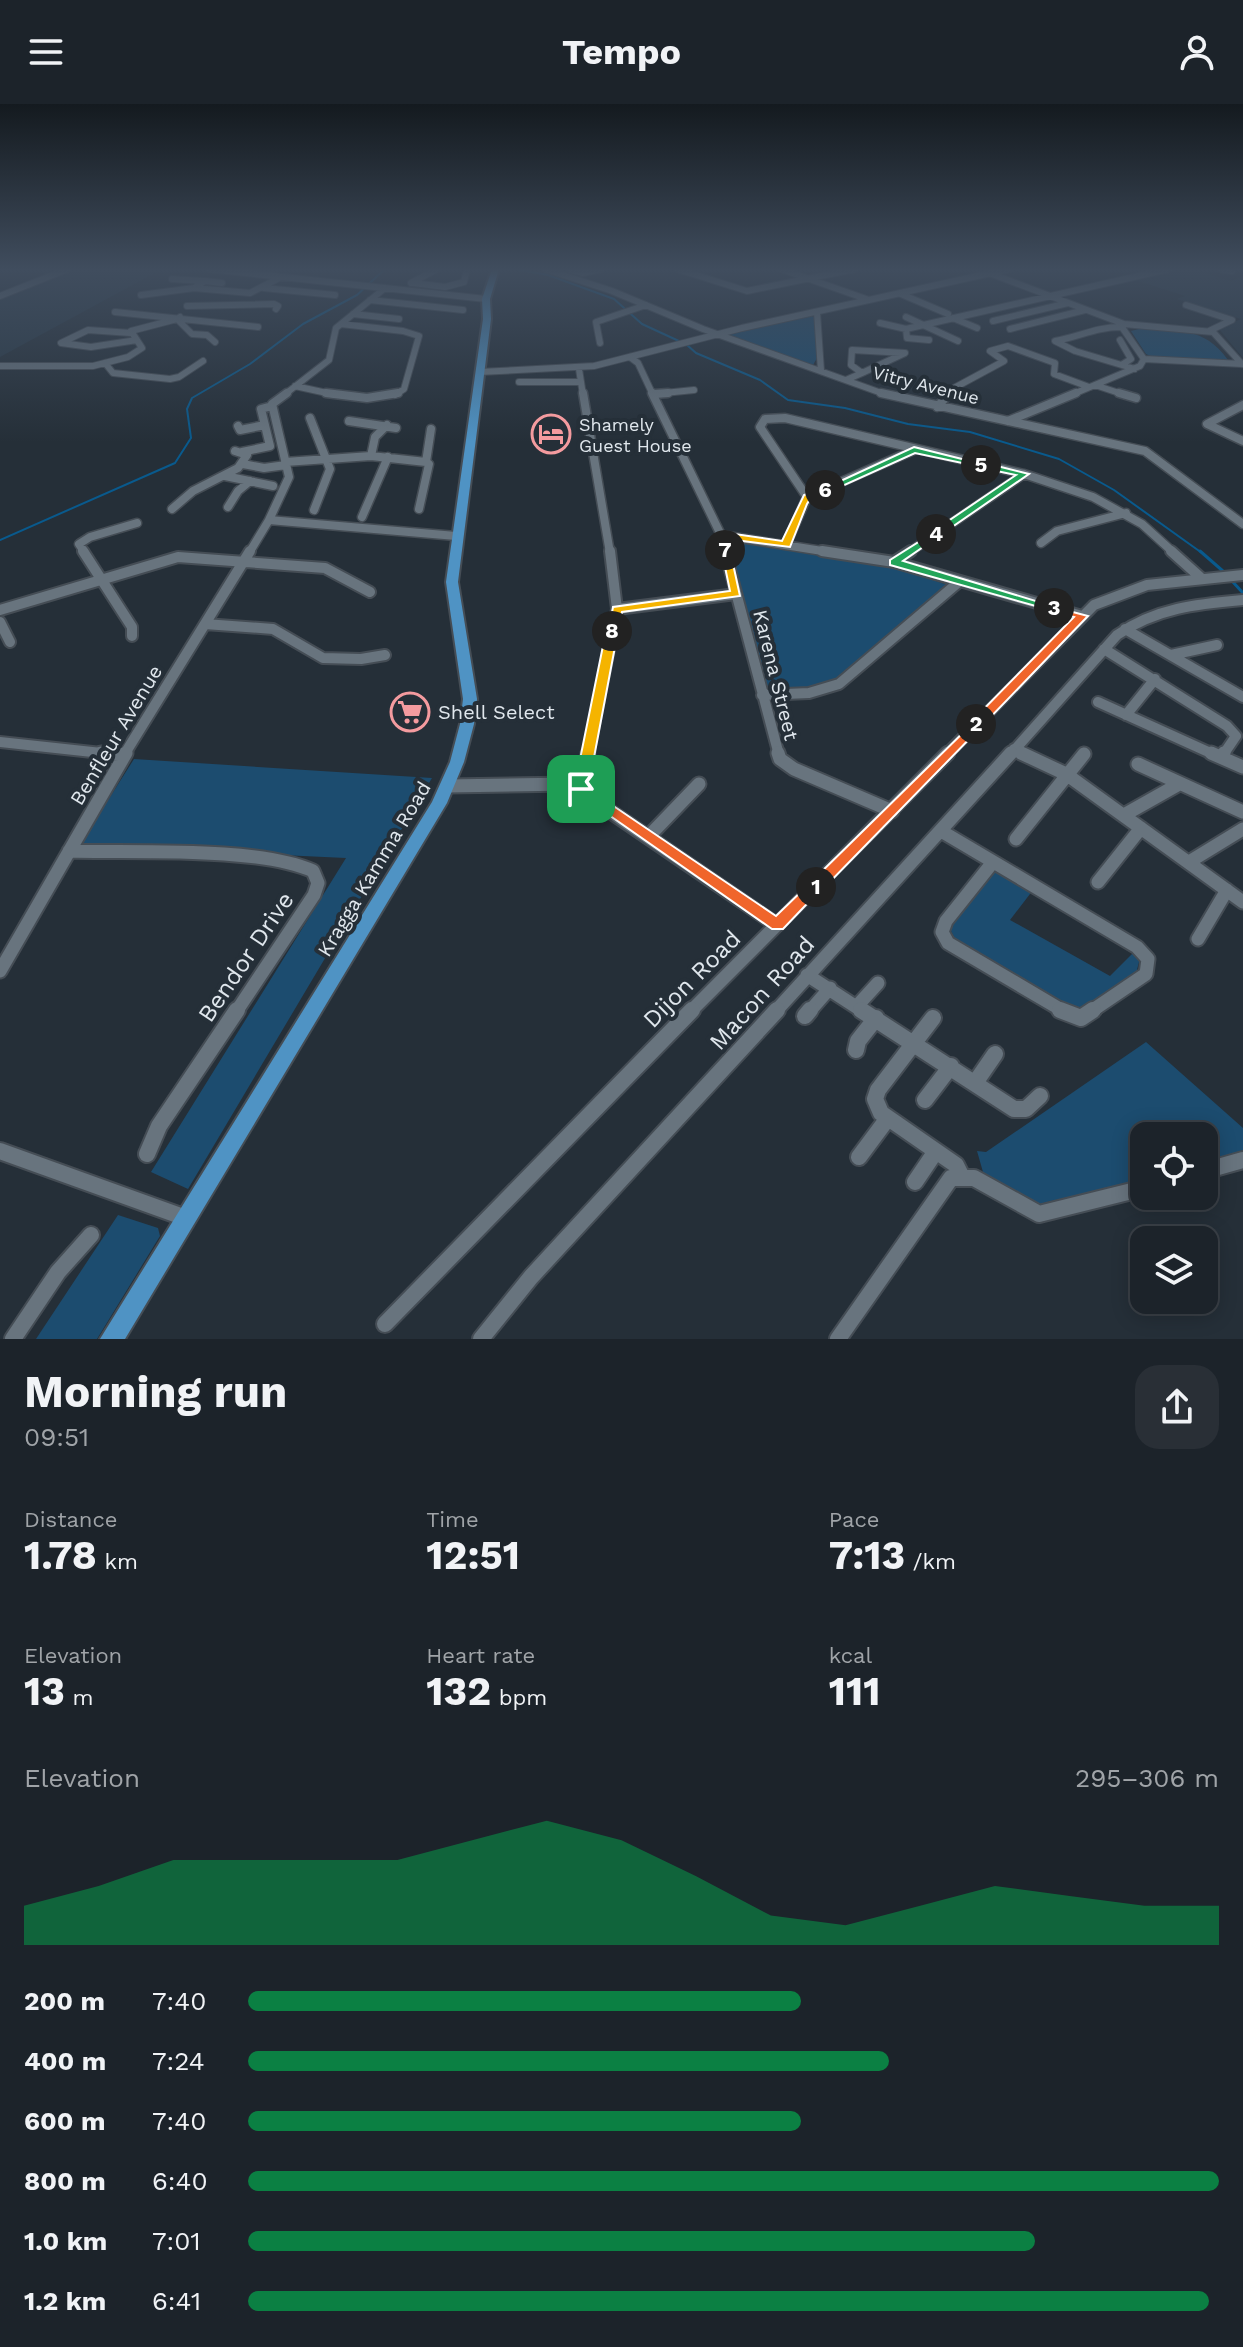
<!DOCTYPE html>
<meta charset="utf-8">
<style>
:root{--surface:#1c232a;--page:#292f36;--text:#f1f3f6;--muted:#a0a4a8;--line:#3a4047;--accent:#0b8043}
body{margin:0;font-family:"Work Sans",sans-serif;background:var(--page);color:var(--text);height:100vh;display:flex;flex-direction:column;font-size:30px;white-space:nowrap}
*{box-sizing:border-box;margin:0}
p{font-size:26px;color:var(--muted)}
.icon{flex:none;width:44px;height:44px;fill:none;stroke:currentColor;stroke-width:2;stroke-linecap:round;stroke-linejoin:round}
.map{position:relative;height:1235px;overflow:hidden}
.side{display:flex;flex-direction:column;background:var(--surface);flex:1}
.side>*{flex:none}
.buttons{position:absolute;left:1130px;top:1018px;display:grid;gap:16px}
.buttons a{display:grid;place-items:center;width:88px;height:88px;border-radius:16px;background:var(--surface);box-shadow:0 4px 20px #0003,0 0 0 2px var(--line);font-size:40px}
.pin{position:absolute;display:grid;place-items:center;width:68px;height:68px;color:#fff;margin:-34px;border-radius:16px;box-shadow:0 4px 12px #0006}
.km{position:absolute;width:40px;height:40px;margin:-20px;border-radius:50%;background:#222;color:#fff;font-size:22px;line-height:40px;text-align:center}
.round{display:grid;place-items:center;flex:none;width:84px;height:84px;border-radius:24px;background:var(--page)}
.summary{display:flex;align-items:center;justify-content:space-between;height:136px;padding:0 24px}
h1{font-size:44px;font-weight:700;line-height:60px}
.metrics{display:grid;grid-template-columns:repeat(3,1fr);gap:12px;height:136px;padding:8px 24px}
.metrics div{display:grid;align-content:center}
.metrics b{font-size:40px;font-weight:700}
.metrics small{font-size:22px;font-weight:400}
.metrics p{font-size:22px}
.chart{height:224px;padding:16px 24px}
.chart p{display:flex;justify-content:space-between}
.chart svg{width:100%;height:144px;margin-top:8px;fill:var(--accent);opacity:.7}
ul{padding:0 24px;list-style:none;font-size:26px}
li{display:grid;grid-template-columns:128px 96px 1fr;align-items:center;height:60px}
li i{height:20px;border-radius:10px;background:var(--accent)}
header{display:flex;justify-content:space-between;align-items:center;height:104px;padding:0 24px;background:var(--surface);font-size:36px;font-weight:700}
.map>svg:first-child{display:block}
</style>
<header><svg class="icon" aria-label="menu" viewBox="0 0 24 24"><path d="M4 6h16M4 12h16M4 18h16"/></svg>Tempo<svg class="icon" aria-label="person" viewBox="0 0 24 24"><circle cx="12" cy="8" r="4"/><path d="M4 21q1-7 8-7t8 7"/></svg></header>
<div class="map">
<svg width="1243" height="1235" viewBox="0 0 1243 1235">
<rect width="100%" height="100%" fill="#252f38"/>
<path fill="#293946" d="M73,165H162L0,253V194Z
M1178,165H1191L1231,177L1243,172V254L1219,225L1241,215L1177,195L1185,192L1135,176Z"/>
<path fill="#1c4c6f" d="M808,211L817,214V254L813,261L727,231Z
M1139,225C1177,227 1204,222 1228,256L1155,254L1146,250L1131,227Z
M733,436L880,459L948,481L838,575L808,586H772L766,582L727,440Z
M134,655L432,674L188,1085L151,1068L346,754L79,742Z
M995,765L1033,786L1010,816L1110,872L1134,848L1140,854L1135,874L1088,907H1076L955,835L948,821Z
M1146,938L1243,1024V1046L1204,1059V1032H1144V1075L1039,1100L1026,1099L983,1068L977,1047L986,1048Z
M118,1111L158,1124L160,1132L97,1235H36Z"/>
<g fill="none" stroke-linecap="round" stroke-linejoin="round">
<path stroke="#095a8d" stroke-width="2" d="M515,165L548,171L614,195L642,220L681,238
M687,241L696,249L760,276L788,296L845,304L908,320L970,328L1059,355L1114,386L1202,449
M0,436L175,359L191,334L187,305L192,294L250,260L303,220L357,191L385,165"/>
<path stroke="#095a8d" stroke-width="3" d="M1200,447L1224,468
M1232,477L1243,489"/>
<defs>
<path id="minor-far4" d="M209,165L486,195
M545,165L612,187L703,225L887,291
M677,165L747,187L855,165
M781,165L869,196
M1220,165L1232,167L1230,165
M571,166L583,169L601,165
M992,170L1124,220L1213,228L1242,260
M172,175L204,177
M222,179L205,177L194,184L250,189L281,173
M411,179L437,165
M413,179L445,183L464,178L467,165
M264,184L335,191
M901,190L948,210
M141,191L194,184
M0,192L68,165
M370,196L463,206
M1186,201L1232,216L1209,227
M187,202L274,200L278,202L276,205
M115,208L258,223
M817,208L821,267
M353,210L399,215
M180,213L177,215L192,230L207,231L215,238
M906,213L958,237
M953,214L977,224
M993,217L1068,199
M880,219L906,225L907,234L929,236
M1119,219L1144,255
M341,220L403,227L419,232L404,285L395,291
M1121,223C1096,223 1079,233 1055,237L1075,247L1135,265
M906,225L1169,165
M1010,225L1085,206
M131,229L88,226L61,239L91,243L137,236
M1120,236L1131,255L1123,260
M600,239L596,218L646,201
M852,246L905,249L862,269L851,261Z
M630,253L638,259L653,291
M1144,255L1243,260
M105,259L113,269L170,275L179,273L203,257
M0,262H93L128,253L142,244L131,227L177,215
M579,265L583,291
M479,268L594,262L742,224L1009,165
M846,276L862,269
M519,278H581
M1095,281L1125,291
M295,282L336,291
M654,290L694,286
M284,291L329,256L336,224L385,184
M948,291L954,284L1004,257L990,247L1008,242L1055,259L1054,270L1089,283
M1071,291L1140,262L1144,255"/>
<path id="minor-far3" d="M326,289L367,294L398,289
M583,289L610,449
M652,289L721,431L726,449
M881,289L1145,347L1243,420
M1119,289L1136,294
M654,290L668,289
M1243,301L1207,320L1243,337
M937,303L950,289
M310,314L330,365L314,406
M349,317L396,324
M1008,317L1076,289
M238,322L240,326L265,321
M242,348L270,342L261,305L272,302
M371,352L375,333L387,321
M285,358L371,352L426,358
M243,360L264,364L286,361
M225,372L273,382
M807,393L760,323L765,315L785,314L1024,370L1093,393L1142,420L1174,449
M228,403L238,387L250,377
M172,405L193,387L238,364L247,351L235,347
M419,405L429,360L426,358L431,325
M362,413L388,353
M269,416L456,432
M721,431L835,449
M1041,439L1057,427L1126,409
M786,441L807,393L914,346
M85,449L79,440L90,433L137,419
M249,449L269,416L289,373L272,300L287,289
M908,449L1024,370"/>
<path id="minor-far2" d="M83,447L132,523V532
M725,447L779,651
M822,447L894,458L1082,512
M1171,447L1200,473
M894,458L911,447
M617,505L736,490
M0,506L178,453L325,464L370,488
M0,518L10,538
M205,520L273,525L323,554L361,555L385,551
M1125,525L1243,593
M1104,545L1227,622L1236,632L1223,651
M1171,551L1217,541
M762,591L809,589L839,580L960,477
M1098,598L1215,651
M1126,611L1155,575
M0,638L120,651
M1014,645L1026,651
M124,651L250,447
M588,651L617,505L610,447
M946,651L1094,501L1147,481L1243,471
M1010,651L1117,531C1156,504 1197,500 1243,496"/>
<path id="minor-far1" d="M101,649L124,651
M778,649L780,655L794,665L892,707
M1021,649L1066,670L1243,798
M1211,649L1243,663
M1221,653L1224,649
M1138,660L1243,708
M447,682L570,680L777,821
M581,685L588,649
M1124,711L1179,680
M941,727L1137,843L1148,855L1146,870L1090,908
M649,732L699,680
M1016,735L1084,650
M69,747C133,749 257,742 313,767L318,779L314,791L236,908
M993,758L946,817L942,828L948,839L1065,908
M1189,758L1243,725
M1098,778L1141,724
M1198,835L1227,786
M0,867L126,649
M807,871L864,908
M857,902L878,879
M690,908L948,649
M775,908L1011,649
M809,908L830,884"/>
<path id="minor" d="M861,906L1014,1005H1026L1040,992
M1060,906L1081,914L1093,906
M805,912L810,906
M933,914L878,986L875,995L881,1009L956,1061L961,1071
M856,946L858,937L876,914
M975,979L995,950
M925,996L951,962
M0,1047L186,1114
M147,1050L159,1022L237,906
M859,1053L888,1014
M1204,1067L1243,1056
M915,1078L936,1047
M385,1220L692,906
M13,1235L58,1168L91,1131
M481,1235L531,1173L777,906
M838,1235L951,1074H974L1039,1110L1144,1084"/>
<path id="major" d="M492,165H499L490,195L491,215L458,478L477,595L474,620L464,658L447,699L125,1235H100L432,698L450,658L460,620L463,595L446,478L483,215L482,195Z"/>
</defs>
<use href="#minor-far4" stroke="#454d55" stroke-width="8"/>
<use href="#minor-far3" stroke="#454d55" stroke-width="11"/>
<use href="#minor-far2" stroke="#454d55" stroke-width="14"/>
<use href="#minor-far1" stroke="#454d55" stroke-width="17"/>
<use href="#minor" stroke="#454d55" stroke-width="20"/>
<use href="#major" stroke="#454d55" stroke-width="4"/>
<use href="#minor-far4" stroke="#68747e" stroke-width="6"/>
<use href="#minor-far3" stroke="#68747e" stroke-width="8"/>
<use href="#minor-far2" stroke="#68747e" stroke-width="10"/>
<use href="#minor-far1" stroke="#68747e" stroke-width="13"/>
<use href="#minor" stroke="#68747e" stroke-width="16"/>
<use href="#major" fill="#4f93c4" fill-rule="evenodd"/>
</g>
<linearGradient id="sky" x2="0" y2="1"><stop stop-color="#141a1f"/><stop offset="0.49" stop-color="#404d5e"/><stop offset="1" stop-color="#404d5e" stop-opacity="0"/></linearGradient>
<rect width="1243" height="338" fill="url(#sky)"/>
<path fill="#f0652b" stroke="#fff" stroke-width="2" d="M581,680L776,812L810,779L816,777L823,783L783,825H772L576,688V682Z"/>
<path fill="#f0652b" stroke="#fff" stroke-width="2" d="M976,616L983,620L981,623L821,787H810V779Z"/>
<path fill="#f0652b" stroke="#fff" stroke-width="2" d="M1050,502L1088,512L981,623H972V617L1074,513L1050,506Z"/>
<path fill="#22a559" stroke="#fff" stroke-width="2" d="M936,427L941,430L939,432L903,457L1059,504L1050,506L890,461V456Z"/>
<path fill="#22a559" stroke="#fff" stroke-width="2" d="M981,358L1029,370L939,432H932V428L1016,371L978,363Z"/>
<path fill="#22a559" stroke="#fff" stroke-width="2" d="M914,343L986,361L981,363L915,349L829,388L821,386Z"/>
<path fill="#f5b400" stroke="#fff" stroke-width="2" d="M825,383L829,388L810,395L807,400L790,443L727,435L730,446L725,449L719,446L715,431L721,428L782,437L804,391Z"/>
<path fill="#f5b400" stroke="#fff" stroke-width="2" d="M721,444L730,446L740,492L622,508L618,527L608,530L613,503L730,487Z"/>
<path fill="#f5b400" stroke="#fff" stroke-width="2" d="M612,524L618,527L588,685L581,690L574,685L606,527Z"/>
<defs>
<symbol id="hotel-ring" viewBox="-11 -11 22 22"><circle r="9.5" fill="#252f38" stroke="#f49b9f" stroke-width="1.5"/><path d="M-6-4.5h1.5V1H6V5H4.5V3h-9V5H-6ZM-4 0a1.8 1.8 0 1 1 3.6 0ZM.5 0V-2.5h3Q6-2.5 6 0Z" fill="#f49b9f"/></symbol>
<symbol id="supermarket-ring" viewBox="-11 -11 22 22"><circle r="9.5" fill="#252f38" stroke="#f49b9f" stroke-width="1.5"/><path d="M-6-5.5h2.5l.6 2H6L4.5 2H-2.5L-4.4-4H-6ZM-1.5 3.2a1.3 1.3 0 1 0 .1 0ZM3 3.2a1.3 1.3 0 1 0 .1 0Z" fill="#f49b9f"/></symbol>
</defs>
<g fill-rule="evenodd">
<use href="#hotel-ring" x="529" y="308" width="44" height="44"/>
<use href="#supermarket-ring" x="388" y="586" width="44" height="44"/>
</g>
<g text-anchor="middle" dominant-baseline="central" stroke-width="8" stroke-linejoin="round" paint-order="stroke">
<g font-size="18" fill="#e0e7ed" stroke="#252f38">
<text transform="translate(926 281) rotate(14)">Vitry Avenue</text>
</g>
<g font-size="18" fill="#e0e7ed" stroke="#252f38" text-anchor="start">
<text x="579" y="320">Shamely<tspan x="579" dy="21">Guest House</tspan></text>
</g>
<g font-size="20" fill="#e0e7ed" stroke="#252f38">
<text transform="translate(776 571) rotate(76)">Karena Street</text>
<text transform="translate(116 631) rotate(-59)">Benfleur Avenue</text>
<text transform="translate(374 765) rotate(-59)">Kragga Kamma Road</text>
</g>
<g font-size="20" fill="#e0e7ed" stroke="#252f38" text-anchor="start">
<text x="438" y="608">Shell Select</text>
</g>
<g font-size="24" fill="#e0e7ed" stroke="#252f38">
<text transform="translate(246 853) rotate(-56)">Bendor Drive</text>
<text transform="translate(692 875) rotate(-45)">Dijon Road</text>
<text transform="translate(762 889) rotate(-48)">Macon Road</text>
</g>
</g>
</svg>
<div class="buttons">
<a><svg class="icon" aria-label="locate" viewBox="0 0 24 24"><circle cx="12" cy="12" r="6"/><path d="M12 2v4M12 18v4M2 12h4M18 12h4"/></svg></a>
<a><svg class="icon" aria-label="layers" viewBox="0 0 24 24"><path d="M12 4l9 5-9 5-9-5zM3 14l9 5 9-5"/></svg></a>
</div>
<div class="pin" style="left:581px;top:685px;background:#1e9e55"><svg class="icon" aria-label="arrive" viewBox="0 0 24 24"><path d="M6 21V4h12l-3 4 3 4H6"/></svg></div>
<b class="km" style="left:816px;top:783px">1</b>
<b class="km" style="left:976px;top:620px">2</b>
<b class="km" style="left:1054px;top:504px">3</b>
<b class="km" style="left:936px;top:430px">4</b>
<b class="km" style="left:981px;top:361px">5</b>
<b class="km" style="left:825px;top:386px">6</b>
<b class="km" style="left:725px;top:446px">7</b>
<b class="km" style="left:612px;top:527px">8</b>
</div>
<section class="side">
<div class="summary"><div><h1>Morning run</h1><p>09:51</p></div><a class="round"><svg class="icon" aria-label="share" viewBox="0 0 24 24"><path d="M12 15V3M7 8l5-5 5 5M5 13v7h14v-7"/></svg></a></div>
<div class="metrics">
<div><p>Distance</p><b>1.78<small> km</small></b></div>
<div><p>Time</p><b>12:51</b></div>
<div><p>Pace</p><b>7:13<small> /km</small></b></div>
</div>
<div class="metrics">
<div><p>Elevation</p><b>13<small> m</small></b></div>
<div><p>Heart rate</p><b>132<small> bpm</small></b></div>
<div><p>kcal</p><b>111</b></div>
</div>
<div class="chart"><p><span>Elevation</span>295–306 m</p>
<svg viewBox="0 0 160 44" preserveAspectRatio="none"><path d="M0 44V32L10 26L20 18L30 18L40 18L50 18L60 12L70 6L80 12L90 23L100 35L110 38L120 32L130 26L140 29L150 32L160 32V44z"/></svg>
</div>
<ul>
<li><b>200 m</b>7:40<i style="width:57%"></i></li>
<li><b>400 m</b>7:24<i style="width:66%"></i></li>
<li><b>600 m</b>7:40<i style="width:57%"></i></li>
<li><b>800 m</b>6:40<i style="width:100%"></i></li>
<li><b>1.0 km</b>7:01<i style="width:81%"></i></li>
<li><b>1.2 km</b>6:41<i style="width:99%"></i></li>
</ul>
</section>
